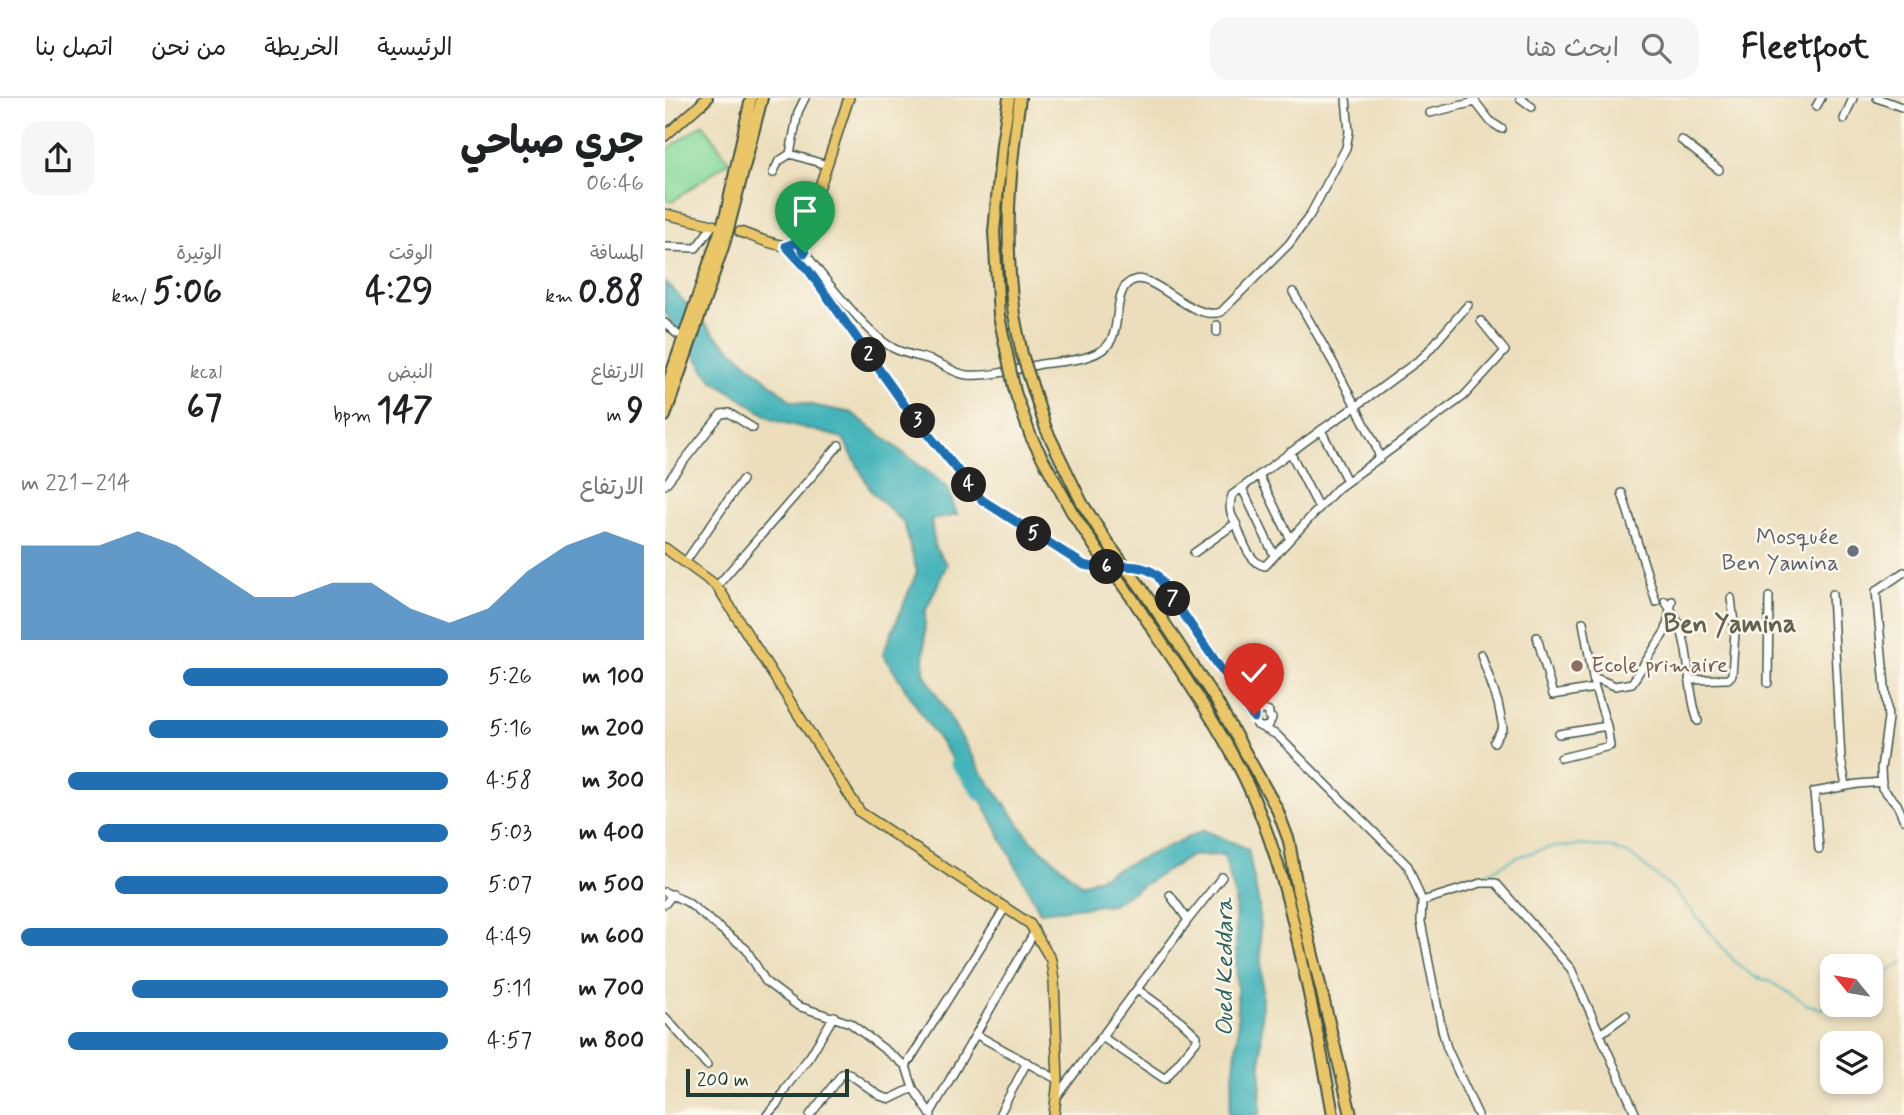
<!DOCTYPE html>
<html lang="ar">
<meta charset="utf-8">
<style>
:root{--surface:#fff;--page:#f6f6f6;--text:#202124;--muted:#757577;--line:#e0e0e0;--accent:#1f6fb2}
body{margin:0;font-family:Mynerve,"Playpen Sans Arabic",sans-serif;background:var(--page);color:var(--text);direction:rtl;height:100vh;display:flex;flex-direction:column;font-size:26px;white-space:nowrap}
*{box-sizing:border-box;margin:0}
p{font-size:23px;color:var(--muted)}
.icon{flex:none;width:38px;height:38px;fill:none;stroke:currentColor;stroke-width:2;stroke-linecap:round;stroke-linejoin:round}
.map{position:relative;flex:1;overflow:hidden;direction:ltr}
.sheet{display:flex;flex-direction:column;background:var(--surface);width:665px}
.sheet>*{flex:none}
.needle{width:46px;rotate:300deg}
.controls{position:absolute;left:1155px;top:856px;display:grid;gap:14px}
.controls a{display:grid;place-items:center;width:63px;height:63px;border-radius:14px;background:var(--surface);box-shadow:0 4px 10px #0003;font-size:35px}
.scale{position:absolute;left:21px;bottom:18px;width:163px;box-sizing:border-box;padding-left:7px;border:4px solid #1f3d34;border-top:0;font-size:19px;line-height:24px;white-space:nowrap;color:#1f3d34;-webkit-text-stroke:5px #fbf7ec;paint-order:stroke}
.pin{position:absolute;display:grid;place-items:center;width:60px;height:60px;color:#fff;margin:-72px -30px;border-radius:50% 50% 50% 0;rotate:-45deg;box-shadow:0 0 7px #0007}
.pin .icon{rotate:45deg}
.km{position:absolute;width:35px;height:35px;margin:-18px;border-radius:50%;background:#222;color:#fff;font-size:19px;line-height:35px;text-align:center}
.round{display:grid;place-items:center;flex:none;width:74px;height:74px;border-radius:21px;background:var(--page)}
.overview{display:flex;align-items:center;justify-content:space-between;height:119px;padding:0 21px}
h1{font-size:38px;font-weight:700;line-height:52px}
.metrics{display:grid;grid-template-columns:repeat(3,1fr);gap:10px;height:119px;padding:7px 21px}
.metrics div{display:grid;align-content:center}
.metrics b{font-size:35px;font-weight:700}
.metrics small{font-size:19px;font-weight:400}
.metrics p{font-size:19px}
.chart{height:196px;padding:14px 21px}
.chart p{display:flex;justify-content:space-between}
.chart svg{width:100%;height:126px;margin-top:7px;fill:var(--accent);opacity:.7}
ul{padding:0 21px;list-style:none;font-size:23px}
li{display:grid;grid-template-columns:112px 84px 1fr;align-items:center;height:52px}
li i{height:18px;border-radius:9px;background:var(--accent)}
header{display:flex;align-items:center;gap:42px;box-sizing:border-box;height:98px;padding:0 35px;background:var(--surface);border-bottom:2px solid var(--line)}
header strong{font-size:33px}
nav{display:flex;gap:38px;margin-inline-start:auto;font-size:24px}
.search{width:490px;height:63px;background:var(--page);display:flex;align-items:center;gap:18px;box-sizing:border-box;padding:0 24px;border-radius:21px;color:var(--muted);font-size:26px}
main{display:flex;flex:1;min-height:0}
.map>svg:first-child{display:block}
</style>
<header>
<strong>Fleetfoot</strong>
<div class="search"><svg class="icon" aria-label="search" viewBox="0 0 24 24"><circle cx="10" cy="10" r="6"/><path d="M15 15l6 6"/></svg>ابحث هنا</div>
<nav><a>الرئيسية</a><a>الخريطة</a><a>من نحن</a><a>اتصل بنا</a></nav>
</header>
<main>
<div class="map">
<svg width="1239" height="1017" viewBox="0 0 1239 1017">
<rect width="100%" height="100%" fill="#fbf7ec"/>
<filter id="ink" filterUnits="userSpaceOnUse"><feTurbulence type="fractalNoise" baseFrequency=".0143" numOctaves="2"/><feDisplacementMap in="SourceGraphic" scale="14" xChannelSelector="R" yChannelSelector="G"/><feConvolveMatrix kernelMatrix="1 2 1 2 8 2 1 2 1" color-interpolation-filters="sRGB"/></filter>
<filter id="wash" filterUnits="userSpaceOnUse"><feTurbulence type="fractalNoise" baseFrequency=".00686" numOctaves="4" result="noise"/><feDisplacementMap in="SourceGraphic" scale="28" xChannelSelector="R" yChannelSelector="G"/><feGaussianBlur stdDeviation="1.57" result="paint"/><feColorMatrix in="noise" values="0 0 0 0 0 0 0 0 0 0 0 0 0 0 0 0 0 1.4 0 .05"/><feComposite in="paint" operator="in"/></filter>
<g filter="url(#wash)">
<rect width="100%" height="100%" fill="#ecdebc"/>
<path fill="#86d99b" stroke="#528b68" stroke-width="2" d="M38,26L64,63L8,103H3L0,99V53Z"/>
<path fill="#44b4ba" stroke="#327877" stroke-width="2" d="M0,183L51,238L126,303L187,315L282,389L292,417L266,422L270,450L282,466L260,514L259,575L315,672L365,741L417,787L539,732L583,751L594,807L597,892L595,1017H564L573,933L570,799L559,757L526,758L447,806L375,814L319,707L261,623L218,556L252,474L239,425L206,393L178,340L109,322L46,281L0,214Z"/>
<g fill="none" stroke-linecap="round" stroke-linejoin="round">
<path stroke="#44b4ba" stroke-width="2" d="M758,792L827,773L850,760L881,750L916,747L947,750L967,758L1010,793L1070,864L1088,878L1104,883L1141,906L1157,911L1167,906
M1206,884L1239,864"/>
<path stroke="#44b4ba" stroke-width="10" d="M290,665L315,698"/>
</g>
</g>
<g filter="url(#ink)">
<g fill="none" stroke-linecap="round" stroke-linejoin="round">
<defs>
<path id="minor" d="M855,0L867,9
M1212,0L1239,10
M808,1L826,24L837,31
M1151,9L1156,0
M765,15L810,4
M1179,21L1188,0
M1016,42L1054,72
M125,56L162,67
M108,75L114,63L125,56L133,14L140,0
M133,144C148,168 204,238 228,250C241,257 255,258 268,263C280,267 290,276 302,277C326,279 353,271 376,266C397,263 426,263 442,248C458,232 446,189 469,182C490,175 527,224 556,214L624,146L645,117L681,50L684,34L681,0
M121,148L144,173L241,309L317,402L419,467L446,468
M0,149L31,150L48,127
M628,194L670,268L710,346L715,361
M0,225L12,236
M552,227V234
M656,332L690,309L758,259L803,207
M625,354L654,410
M594,377L625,440
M0,387L56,316L64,315L88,330
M577,390L609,457
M957,395L991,504
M571,425C564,415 564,408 567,397L656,332L682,383
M529,455L571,425C577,440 583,465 600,468L672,391L799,298L840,253L816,223
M21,463L77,382
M458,468L479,469L492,477L589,620
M1239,474L1211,493L1223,620L1216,671L1217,690L1232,706L1239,722
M52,488L174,347
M1167,496L1176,661L1181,688
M1000,503C1004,510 1011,518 1014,526C1026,557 1022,592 1033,623
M872,539L888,597L930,590
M816,556L833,605L838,630L829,644
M928,579L950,588L967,585L1001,532L1007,503
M1024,582L1063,581L1067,577L1070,534L1066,500
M1103,585L1104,499
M599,629L604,627L607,620L604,619V614L597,611L589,617L592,627L612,637L743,768L757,803L756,824L777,932L782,950L813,1017
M894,636L942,628
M896,660L945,648L942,628L930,590L918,524
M1154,751L1149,694L1193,686L1217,684
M0,794L22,804L81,851L101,884L133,908L185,925L241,968L248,990L266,1017
M757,803L816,785H831L906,871L971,1017
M0,806L8,796
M523,822L557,779
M0,919L42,967
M935,936L961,917
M312,937L393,982
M437,939L500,981L532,942V938L516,923L472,891
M241,968L340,810
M392,999L523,822L505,797
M265,1016L370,833
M102,1017L113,1005L121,989L145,958L169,918
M145,1017L177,976L183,975L215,998L225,1001L248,990
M334,1017L362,964"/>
<path id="major" d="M0,38L37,5
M0,116L48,127
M75,134C87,138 116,151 128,147C141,142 176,21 184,0
M0,450L52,488L195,714L365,826L386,862L389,883L393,982L389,1017"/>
<path id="highway" d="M37,5L42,0
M349,217C339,142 344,75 355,0
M334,218L329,134L337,46L344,0
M0,294L61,116L86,0
M0,318L60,143L97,0
M381,331L417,405L442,444
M366,339L407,414L432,452
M477,491L552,604L612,711L624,743L632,790L686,1017
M467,500C505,558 547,615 578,677C611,744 628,818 643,891C652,933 661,975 668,1017"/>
</defs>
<use href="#minor" stroke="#3e5548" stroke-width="10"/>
<use href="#major" stroke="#3e5548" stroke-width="12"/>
<use href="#highway" stroke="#3e5548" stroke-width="14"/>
<use href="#minor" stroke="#fff" stroke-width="7"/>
<use href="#major" stroke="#ebc669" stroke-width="9"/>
<use href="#highway" stroke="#ebc669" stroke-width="10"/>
<defs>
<path id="highway-bridge" d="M349,217L357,256L381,331
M334,218L350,294L366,339
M442,444L477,491
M432,452L467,500"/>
</defs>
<use href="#highway-bridge" stroke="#3e5548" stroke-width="14" stroke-linecap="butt"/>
<use href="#highway-bridge" stroke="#ebc669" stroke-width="10"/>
</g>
</g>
<g fill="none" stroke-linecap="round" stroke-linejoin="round" filter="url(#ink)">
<defs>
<path id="route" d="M140,155L133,144L121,148L144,173L241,309L317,402L419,467C444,474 469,460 492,477L589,620V617"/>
</defs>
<use href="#route" stroke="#fff" stroke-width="14"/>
<use href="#route" stroke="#1f6fb2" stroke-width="9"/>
</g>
<circle fill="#6b7280" stroke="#fbf7ec" stroke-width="2.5" cx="1188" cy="453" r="7"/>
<circle fill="#8d6e63" stroke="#fbf7ec" stroke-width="2.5" cx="912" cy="568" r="7"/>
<g text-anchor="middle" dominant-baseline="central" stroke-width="5" stroke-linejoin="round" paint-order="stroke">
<g font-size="23" fill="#5b616d" stroke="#fbf7ec" text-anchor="end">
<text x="1174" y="440">Mosquée<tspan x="1174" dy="26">Ben Yamina</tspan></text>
</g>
<g font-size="23" fill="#785e54" stroke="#fbf7ec" text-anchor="start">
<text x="926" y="568">Ecole primaire</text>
</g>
<g font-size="24" font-style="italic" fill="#2a615c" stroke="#fbf7ec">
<text transform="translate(560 869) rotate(-90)">Oued Keddara</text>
</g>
<g font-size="26" font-weight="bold" fill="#62624d" stroke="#fbf7ec">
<text x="1065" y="527">Ben Yamina</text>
</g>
</g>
</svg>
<div class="controls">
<a><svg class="needle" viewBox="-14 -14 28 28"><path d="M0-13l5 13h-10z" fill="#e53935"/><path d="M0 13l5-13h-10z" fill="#757577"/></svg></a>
<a><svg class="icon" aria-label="layers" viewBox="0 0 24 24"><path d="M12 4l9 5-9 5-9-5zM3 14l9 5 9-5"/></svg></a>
</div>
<div class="scale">200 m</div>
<div class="pin" style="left:140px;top:155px;background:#1e9e55"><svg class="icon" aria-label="arrive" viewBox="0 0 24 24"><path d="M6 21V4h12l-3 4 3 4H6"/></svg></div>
<div class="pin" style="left:589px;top:617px;background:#d93025"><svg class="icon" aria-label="check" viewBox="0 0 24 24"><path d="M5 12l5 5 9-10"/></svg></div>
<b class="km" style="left:204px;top:257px">2</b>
<b class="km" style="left:253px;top:323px">3</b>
<b class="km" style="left:304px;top:387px">4</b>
<b class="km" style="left:369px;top:436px">5</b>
<b class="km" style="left:442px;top:469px">6</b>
<b class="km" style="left:508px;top:501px">7</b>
</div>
<section class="sheet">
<div class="overview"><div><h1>جري صباحي</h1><p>06:46</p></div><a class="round"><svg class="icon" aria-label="share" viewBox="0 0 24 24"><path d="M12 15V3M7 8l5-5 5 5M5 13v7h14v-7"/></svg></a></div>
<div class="metrics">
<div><p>المسافة</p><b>0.88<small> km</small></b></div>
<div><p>الوقت</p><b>4:29</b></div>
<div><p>الوتيرة</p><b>5:06<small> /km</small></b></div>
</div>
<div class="metrics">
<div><p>الارتفاع</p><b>9<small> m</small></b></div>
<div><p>النبض</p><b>147<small> bpm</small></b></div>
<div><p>kcal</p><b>67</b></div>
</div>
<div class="chart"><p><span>الارتفاع</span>214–221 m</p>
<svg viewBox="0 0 160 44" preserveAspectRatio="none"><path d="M0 44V11L10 11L20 11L30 6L40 11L50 20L60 29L70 29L80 24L90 24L100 33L110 38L120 33L130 20L140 11L150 6L160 11V44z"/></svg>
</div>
<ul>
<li><b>100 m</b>5:26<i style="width:62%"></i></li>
<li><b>200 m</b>5:16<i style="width:70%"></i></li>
<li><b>300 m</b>4:58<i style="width:89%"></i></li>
<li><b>400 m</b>5:03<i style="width:82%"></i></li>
<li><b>500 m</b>5:07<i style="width:78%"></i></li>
<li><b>600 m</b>4:49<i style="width:100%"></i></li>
<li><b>700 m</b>5:11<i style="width:74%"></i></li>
<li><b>800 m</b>4:57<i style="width:89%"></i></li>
</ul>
</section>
</main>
